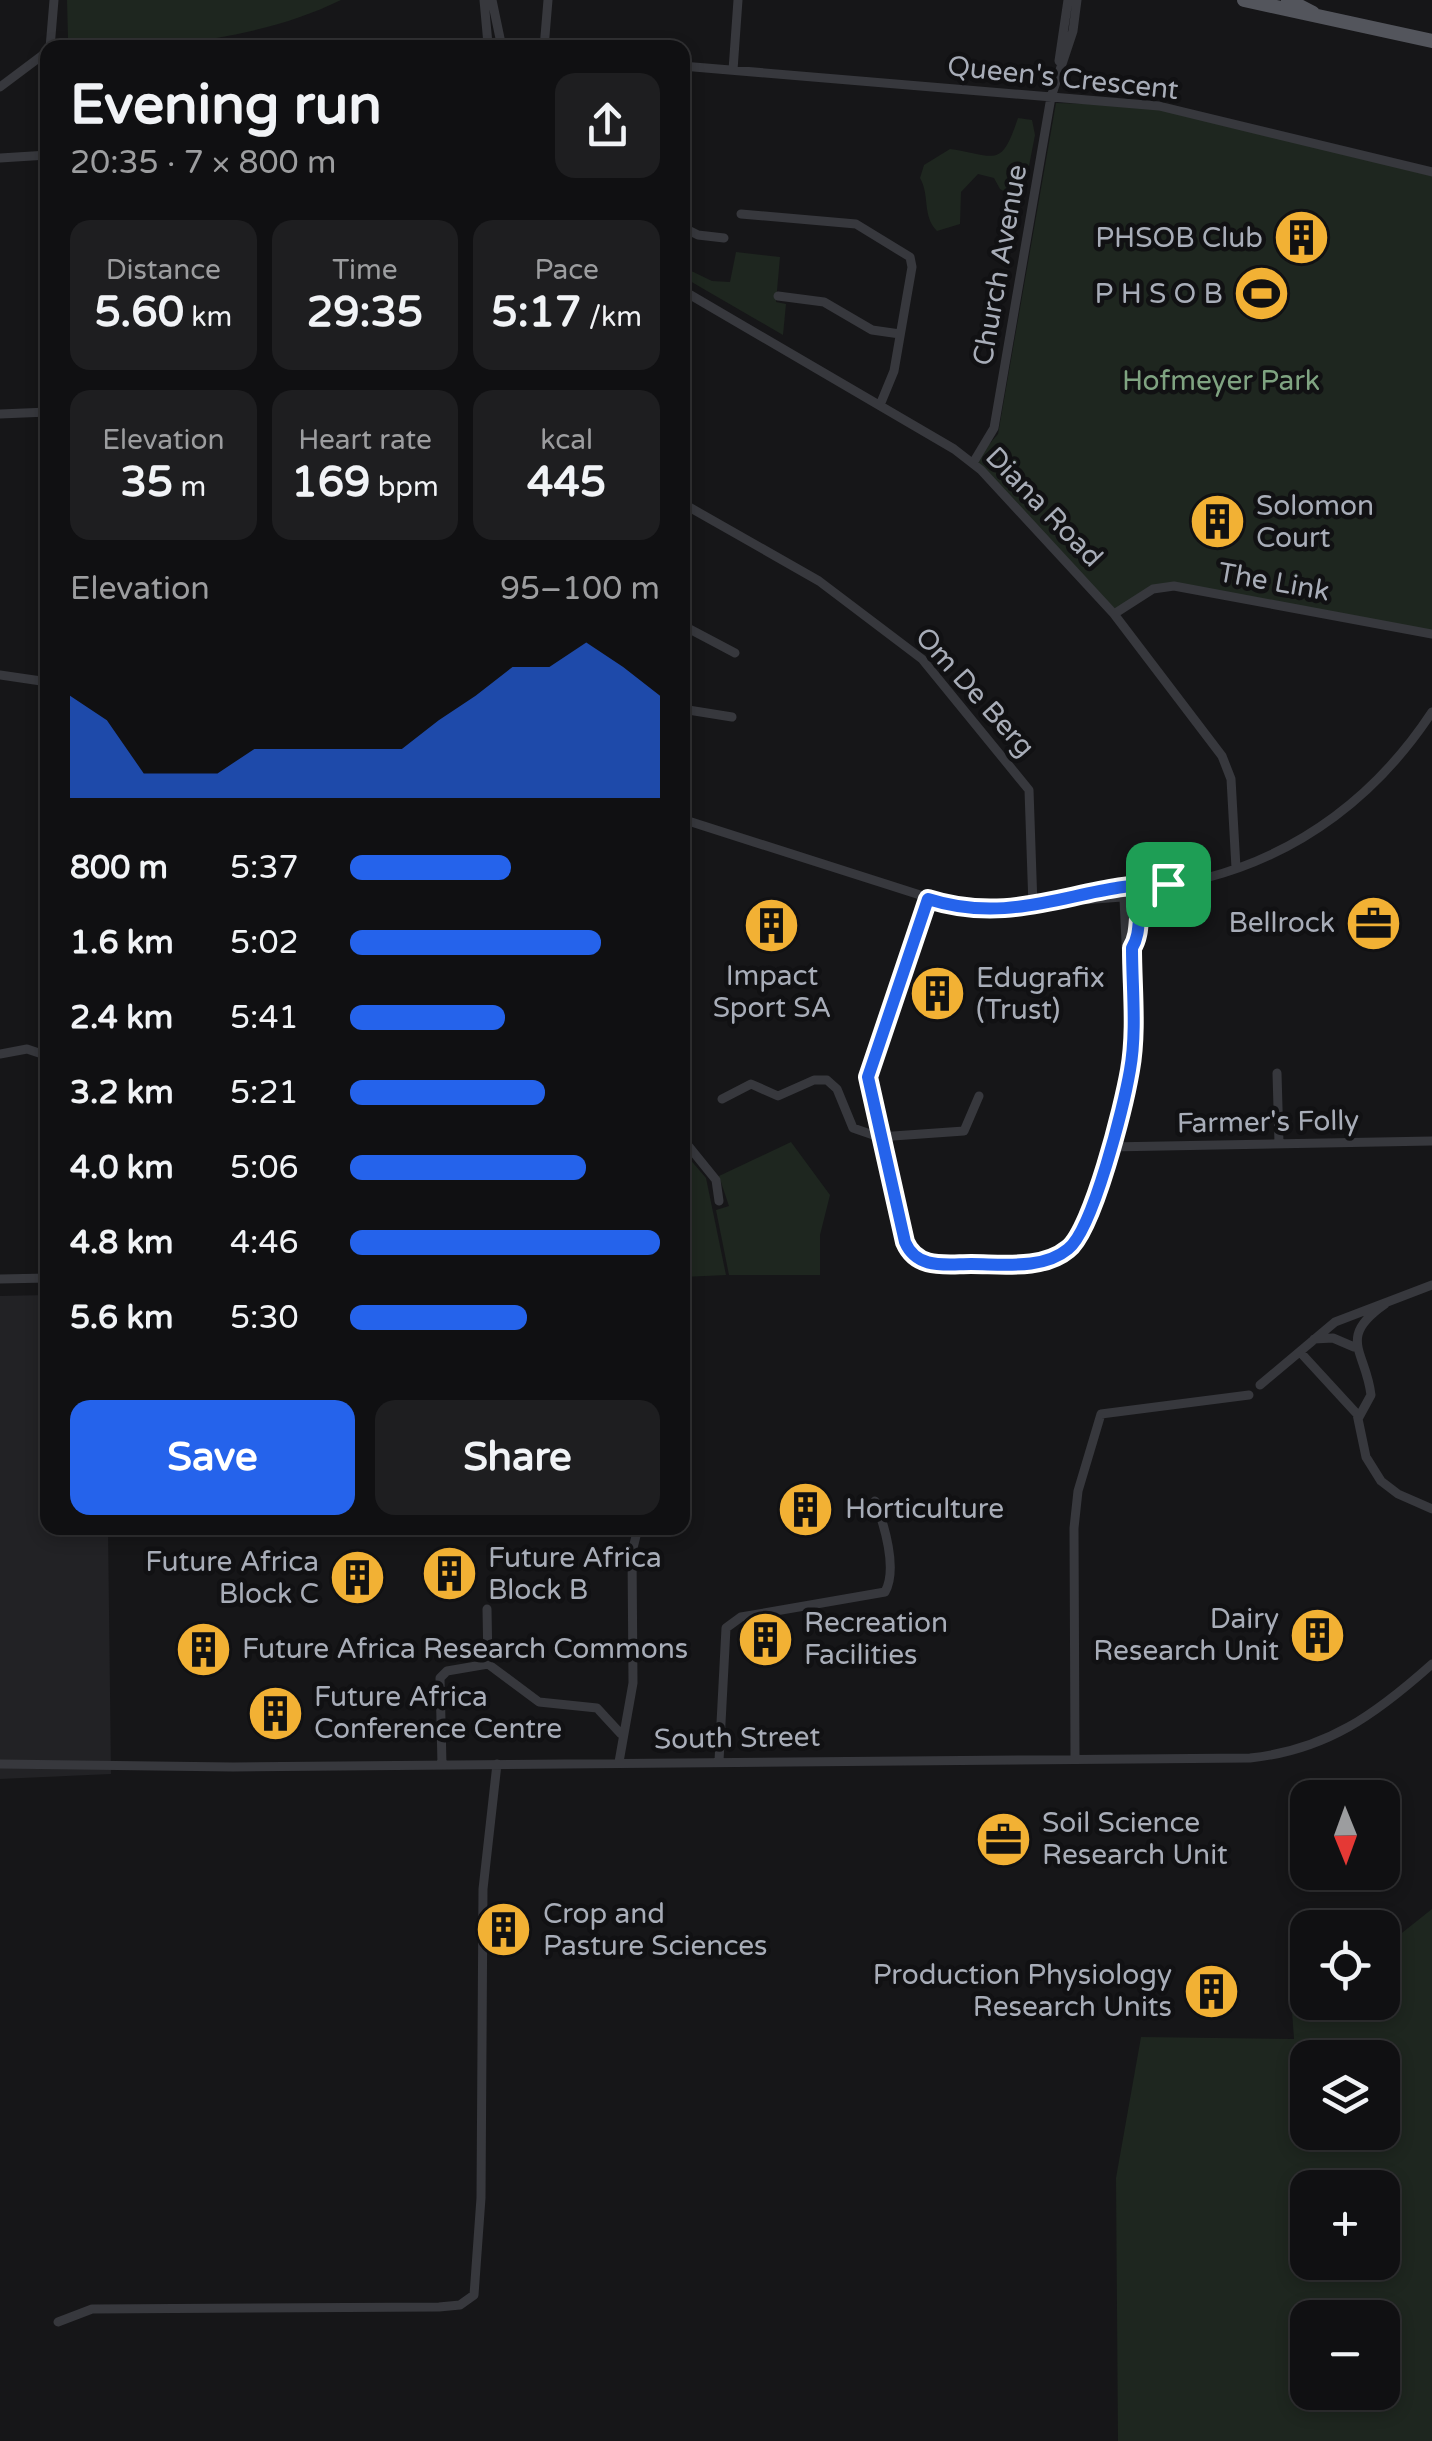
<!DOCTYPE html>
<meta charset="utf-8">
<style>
:root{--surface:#101012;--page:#1e1e20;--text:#f1f3f6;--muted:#9c9d9f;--line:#303032;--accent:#2563eb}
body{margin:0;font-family:"Varela Round",sans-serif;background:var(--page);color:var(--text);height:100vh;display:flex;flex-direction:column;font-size:38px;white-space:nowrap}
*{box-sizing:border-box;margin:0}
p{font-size:32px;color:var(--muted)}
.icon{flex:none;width:55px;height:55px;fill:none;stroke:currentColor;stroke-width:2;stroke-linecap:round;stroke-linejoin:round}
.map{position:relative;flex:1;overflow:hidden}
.sheet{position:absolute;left:40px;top:40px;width:650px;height:1495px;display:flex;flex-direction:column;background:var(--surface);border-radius:20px;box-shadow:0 5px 15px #0003,0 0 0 2px var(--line)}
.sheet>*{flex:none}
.needle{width:65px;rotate:179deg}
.fabs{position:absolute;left:1290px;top:1780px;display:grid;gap:20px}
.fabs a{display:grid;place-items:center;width:110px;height:110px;border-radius:20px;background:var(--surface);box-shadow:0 5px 15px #0003,0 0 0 2px var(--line);font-size:50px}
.pin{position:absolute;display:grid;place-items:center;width:85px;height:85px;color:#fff;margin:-42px;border-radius:20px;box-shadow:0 5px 15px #0006}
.round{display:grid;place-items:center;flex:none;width:105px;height:105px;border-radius:20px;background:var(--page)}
.overview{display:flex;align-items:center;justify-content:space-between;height:170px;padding:0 30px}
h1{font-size:55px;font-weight:700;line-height:75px}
.stats{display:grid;grid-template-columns:repeat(3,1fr);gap:15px;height:170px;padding:10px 30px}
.stats div{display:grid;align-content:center;border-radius:20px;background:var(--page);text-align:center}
.stats b{font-size:42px;font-weight:700}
.stats small{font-size:28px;font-weight:400}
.stats p{font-size:28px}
.chart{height:280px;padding:20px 30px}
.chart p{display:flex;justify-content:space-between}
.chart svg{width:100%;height:180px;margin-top:10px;fill:var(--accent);opacity:.7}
.primary-button{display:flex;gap:20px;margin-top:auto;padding:20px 30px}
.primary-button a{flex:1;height:115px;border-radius:20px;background:var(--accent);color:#fff;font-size:40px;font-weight:700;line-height:115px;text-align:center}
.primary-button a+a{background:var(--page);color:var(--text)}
ul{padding:0 30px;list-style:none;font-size:32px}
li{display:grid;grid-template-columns:160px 120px 1fr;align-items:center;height:75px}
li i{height:25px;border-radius:12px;background:var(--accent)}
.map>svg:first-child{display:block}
</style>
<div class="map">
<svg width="1432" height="2441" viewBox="0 0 1432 2441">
<rect width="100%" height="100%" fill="#161618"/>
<path fill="#222225" d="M47,1295L48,1528H108L111,1774L0,1779V1296Z"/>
<path fill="#1e261f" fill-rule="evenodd" d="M67,0H341C261,39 165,48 78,47L68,38Z
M1056,103L1152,106L1432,172V630L1161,587L1114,614L973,463L998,434Z
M1018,118L1032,120L1035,135L1022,202L1000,189L994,178L978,174L961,192L960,224L937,231C922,216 930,195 920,178L924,165L950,149C997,156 1001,169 1018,118Z
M736,252L780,257L776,302L786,304L783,335L683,277V267L712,281L730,282Z
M791,1142L830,1195L820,1235V1275H729L716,1210L729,1206L719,1176Z
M682,1150L706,1178L726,1275L683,1277Z
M1432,1909V2441H1118L1116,2178L1141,2037L1294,2039L1292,2011L1307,2000L1382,2002L1383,1948ZM1308,2058H1382V2132H1308ZM1308,2188H1382V2262H1308ZM1308,2318H1382V2392H1308Z"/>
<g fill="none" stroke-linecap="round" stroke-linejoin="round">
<path stroke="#37383d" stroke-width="9" d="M484,0L488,44
M492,0L501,43
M506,47L508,48
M50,48L54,0
M544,48L548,0
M1059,61L1068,0
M682,66L1159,106L1432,172
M733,70L738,0
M0,87L48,51
M0,158L48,155
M741,214L856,224L910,257L912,267L894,371L880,405
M682,227L698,235L724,238
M682,290L954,449L981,470L1114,614L1222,756L1231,779L1236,868
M778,296L824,302L872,330L900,334
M0,414L48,412
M973,463L994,428L1051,97L1073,31L1077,0
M682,503L819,581L922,659L1029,790L1033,906
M1114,614L1153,589L1174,586L1432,634
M682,625L735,653
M0,675L48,682
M682,709L732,717
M682,819L964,909L1122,897
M1129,889C1154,882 1180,884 1206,878C1302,853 1378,794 1432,712
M1101,893L1122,890
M928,899L868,1077L907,1247L929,1264L1026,1263L1064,1253L1080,1236L1092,1210L1130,1068L1131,897
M1124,899L1127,963
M1134,946L1145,891
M0,1054L27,1049L48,1056
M1277,1073L1279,1143
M722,1099L751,1084L778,1096L814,1080H827L837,1089L853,1128L879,1137L964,1131L979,1096
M682,1138L716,1180L719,1201
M1109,1147L1432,1141
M0,1279L48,1278
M1314,1339L1333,1338L1354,1347
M1300,1352L1357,1414L1366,1457L1381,1481L1398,1494L1432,1509
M1260,1385L1335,1322L1432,1285
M1359,1417L1371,1395C1366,1351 1336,1338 1385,1304
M488,1664L539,1702L597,1708L621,1734
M1075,1759L1074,1528L1078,1491L1101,1414L1249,1395
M719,1761L726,1628L741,1617L885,1592C898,1569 884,1524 875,1501
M619,1762L633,1683L632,1552L638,1528
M0,1764L233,1767L1250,1758C1327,1750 1376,1714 1432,1664
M442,1765L440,1678L447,1671L488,1664L487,1609
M58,2322L92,2309L439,2307L460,2305L474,2295L481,2198L483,1889L497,1764"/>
<path stroke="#53555c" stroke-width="14" d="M1244,0L1432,41
M1288,0L1313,13"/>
</g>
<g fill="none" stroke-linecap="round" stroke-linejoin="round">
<defs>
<path id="route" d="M1168,884L1145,892C1135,910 1143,930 1132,948C1132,987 1137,1031 1130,1070C1124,1105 1093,1230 1068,1249C1043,1270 1002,1264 971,1264C946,1264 917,1270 905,1242L868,1077L928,899C1019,928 1082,882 1168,884Z"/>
</defs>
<use href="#route" stroke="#fff" stroke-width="20"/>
<use href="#route" stroke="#2563eb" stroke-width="12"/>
</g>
<defs>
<symbol id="building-disc" viewBox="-11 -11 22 22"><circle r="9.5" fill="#f2b134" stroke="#111113"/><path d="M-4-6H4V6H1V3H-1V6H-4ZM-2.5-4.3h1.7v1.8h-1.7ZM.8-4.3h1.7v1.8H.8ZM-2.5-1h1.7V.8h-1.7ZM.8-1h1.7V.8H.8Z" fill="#111"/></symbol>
<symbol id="stadium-disc" viewBox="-11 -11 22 22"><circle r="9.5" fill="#f2b134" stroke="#111113"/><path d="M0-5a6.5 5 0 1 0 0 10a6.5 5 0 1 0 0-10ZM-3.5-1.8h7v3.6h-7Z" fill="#111"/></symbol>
<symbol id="office-disc" viewBox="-11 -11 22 22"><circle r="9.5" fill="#f2b134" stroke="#111113"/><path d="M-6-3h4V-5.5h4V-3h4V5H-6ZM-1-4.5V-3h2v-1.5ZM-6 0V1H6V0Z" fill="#111"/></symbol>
</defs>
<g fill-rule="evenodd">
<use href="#building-disc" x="1270" y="206" width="63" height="63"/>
<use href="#stadium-disc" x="1230" y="262" width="63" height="63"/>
<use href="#building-disc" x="1186" y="490" width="63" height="63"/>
<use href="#office-disc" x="1342" y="892" width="63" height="63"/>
<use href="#building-disc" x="740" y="894" width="63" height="63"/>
<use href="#building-disc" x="906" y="962" width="63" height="63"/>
<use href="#building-disc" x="774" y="1478" width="63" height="63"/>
<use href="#building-disc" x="418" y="1542" width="63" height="63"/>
<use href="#building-disc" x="326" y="1546" width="63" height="63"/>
<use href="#building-disc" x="1286" y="1604" width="63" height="63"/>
<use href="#building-disc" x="734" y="1608" width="63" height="63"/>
<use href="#building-disc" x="172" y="1618" width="63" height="63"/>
<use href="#building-disc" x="244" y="1682" width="63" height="63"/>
<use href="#office-disc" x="972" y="1808" width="63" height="63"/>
<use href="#building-disc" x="472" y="1898" width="63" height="63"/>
<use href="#building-disc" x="1180" y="1960" width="63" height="63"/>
</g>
<g text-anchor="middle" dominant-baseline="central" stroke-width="9" stroke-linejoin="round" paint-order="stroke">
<g font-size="28" fill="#a8adb8" stroke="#111113">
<text transform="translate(1063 78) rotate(6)">Queen's Crescent</text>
<text transform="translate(1000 265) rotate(-80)">Church Avenue</text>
<text transform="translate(1044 507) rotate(46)">Diana Road</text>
<text transform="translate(1274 582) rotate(10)">The Link</text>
<text transform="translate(975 692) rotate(48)">Om De Berg</text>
<text transform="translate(1268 1122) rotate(-1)">Farmer's Folly</text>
<text transform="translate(737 1738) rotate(-1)">South Street</text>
</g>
<g font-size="28" fill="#a8adb8" stroke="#111113" text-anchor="start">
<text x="1263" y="238" text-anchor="end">PHSOB Club</text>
<text x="1223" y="294" text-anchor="end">P H S O B</text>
<text x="1256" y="506">Solomon<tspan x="1256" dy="32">Court</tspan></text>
<text x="1335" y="923" text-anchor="end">Bellrock</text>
<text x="772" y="976" text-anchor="middle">Impact<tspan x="772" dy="32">Sport SA</tspan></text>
<text x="976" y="978">Edugrafix<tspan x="976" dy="32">(Trust)</tspan></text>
<text x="845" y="1509">Horticulture</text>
<text x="488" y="1558">Future Africa<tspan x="488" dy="32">Block B</tspan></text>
<text x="319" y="1562" text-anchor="end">Future Africa<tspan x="319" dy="32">Block C</tspan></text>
<text x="1279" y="1619" text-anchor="end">Dairy<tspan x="1279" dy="32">Research Unit</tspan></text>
<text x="804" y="1623">Recreation<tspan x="804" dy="32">Facilities</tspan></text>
<text x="242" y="1649">Future Africa Research Commons</text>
<text x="314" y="1697">Future Africa<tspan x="314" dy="32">Conference Centre</tspan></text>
<text x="1042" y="1823">Soil Science<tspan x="1042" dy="32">Research Unit</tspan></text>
<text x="543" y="1914">Crop and<tspan x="543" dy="32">Pasture Sciences</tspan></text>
<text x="1172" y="1975" text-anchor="end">Production Physiology<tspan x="1172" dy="32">Research Units</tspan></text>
</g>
<g font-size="28" fill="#7fa381" stroke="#111113">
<text x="1221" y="381">Hofmeyer Park</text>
</g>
</g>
</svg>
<div class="fabs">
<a><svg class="needle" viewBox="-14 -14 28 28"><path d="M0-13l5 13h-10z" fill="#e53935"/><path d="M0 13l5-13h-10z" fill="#9c9d9f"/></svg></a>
<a><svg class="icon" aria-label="locate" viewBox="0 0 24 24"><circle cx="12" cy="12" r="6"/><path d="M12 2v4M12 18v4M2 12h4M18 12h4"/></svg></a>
<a><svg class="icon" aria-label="layers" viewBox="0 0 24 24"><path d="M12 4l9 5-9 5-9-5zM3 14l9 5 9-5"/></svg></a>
<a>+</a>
<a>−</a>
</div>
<div class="pin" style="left:1168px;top:884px;background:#1e9e55"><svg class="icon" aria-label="arrive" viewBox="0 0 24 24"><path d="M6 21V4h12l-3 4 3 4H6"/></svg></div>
<section class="sheet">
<div class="overview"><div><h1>Evening run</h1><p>20:35 · 7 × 800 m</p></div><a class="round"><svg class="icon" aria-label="share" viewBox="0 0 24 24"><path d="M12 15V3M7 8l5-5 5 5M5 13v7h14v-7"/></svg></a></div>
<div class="stats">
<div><p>Distance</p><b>5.60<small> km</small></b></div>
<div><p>Time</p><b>29:35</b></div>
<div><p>Pace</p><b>5:17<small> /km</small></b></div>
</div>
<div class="stats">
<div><p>Elevation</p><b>35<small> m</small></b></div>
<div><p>Heart rate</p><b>169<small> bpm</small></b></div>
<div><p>kcal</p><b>445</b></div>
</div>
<div class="chart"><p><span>Elevation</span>95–100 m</p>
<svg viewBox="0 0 160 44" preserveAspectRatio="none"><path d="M0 44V19L10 25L20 38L30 38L40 38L50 32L60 32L70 32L80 32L90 32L100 25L110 19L120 12L130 12L140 6L150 12L160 19V44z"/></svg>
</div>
<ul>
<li><b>800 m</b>5:37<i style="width:52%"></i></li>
<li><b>1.6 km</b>5:02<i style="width:81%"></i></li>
<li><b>2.4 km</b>5:41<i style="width:50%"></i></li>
<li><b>3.2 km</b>5:21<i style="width:63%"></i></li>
<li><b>4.0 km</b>5:06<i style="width:76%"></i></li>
<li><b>4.8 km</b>4:46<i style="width:100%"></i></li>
<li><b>5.6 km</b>5:30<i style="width:57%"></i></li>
</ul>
<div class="primary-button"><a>Save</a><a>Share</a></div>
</section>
</div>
